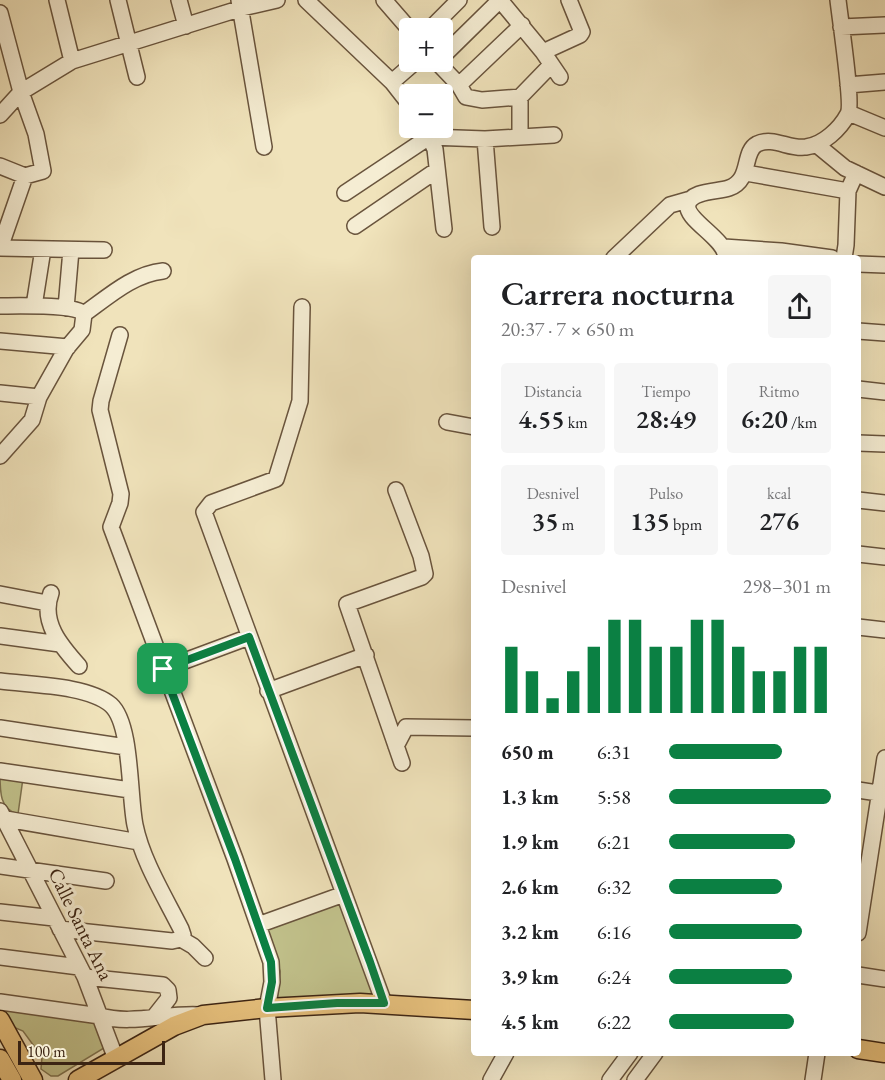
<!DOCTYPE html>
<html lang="es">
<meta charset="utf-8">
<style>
:root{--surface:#fff;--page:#f6f6f6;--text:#202124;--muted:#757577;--accent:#0b8043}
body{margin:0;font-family:"EB Garamond",serif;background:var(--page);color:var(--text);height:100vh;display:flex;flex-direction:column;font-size:22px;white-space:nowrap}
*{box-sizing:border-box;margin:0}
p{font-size:20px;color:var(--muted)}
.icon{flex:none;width:33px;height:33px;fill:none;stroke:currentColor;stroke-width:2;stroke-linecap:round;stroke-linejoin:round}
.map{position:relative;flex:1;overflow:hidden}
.panel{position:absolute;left:471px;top:255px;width:390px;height:801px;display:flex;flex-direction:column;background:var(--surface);border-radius:6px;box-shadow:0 6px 24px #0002}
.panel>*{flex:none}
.fabs{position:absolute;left:399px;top:18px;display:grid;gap:12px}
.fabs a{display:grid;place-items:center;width:54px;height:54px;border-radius:6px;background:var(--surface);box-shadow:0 6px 24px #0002;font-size:30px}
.scale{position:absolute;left:18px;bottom:15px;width:147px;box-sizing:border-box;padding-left:6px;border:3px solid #3c2413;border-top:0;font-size:16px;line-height:21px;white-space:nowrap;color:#3c2413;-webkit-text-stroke:4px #f5edd3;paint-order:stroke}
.pin{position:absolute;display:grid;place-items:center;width:51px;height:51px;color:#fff;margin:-26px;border-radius:12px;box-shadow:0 3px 9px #0006}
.round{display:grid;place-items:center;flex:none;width:63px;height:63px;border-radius:6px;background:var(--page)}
.head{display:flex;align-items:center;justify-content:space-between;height:102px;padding:0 30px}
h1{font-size:33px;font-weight:600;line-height:45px}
.stats{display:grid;grid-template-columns:repeat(3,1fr);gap:9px;height:102px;padding:6px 30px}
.stats div{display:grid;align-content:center;border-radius:6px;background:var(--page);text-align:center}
.stats b{font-size:26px;font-weight:600}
.stats small{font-size:16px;font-weight:400}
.stats p{font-size:16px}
.chart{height:168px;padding:12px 30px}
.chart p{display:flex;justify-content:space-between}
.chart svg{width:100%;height:108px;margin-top:6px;stroke:var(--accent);stroke-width:6}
ul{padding:0 30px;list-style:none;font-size:20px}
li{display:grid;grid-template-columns:96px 72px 1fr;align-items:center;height:45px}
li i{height:15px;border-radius:8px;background:var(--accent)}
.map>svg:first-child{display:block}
</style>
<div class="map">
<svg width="885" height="1080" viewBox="0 0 885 1080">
<rect width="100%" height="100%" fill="#f0e3bb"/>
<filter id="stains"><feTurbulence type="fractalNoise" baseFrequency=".00333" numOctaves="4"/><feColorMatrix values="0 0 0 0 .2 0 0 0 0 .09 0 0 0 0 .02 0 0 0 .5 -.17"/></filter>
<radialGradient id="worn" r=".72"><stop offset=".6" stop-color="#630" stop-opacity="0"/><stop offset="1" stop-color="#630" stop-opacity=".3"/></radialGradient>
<path fill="#c1c18b" stroke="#7e724f" stroke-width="1.5" d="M0,774L23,778L18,814C0,810 0,792 0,774Z
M339,901L375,999L277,1002L280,971L266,926Z
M0,1008L96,1018L109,1045L58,1076H51L41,1069L42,1057L23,1031L11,1026Z"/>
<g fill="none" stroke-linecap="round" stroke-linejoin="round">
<defs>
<path id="minor" d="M57,0L72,61
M118,0L137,77
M179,0L186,26
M239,0L264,147
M306,0L392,82L410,105
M384,0L410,30
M500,0L543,52L560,77
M0,13L21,92L36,134L43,171L25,176L0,166
M841,27L885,25
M431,28L459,0
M543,52L580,35L582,32L569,0
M442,57L500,0
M437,62L459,85L466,97L482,100L520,97L551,65
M392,82L415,62
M459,85L522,25
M848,85L885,82
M520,97V137
M849,113L885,128
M0,115L21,92L72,61L242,8L277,0
M422,128L429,137L435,149L444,229
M485,139L492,227
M817,145L845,168L885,187
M746,173L848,191
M25,176L0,248L104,250
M345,193L429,137L485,139L554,135
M355,226L437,170
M724,247L781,251L832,258
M614,258L670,205L691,199
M726,258C726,238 684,220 688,204C692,190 718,192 729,188C752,180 742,152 757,144C773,136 790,150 806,147C823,145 840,129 848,114C853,104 840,18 838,0
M844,258L846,245L848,191L856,173
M858,264L885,265
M0,306C16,306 75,304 84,314L82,330L66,349L39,397L32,420L0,456
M34,306L43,249
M302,307L300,401L276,479L211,503L204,512L384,1003
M66,308L71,250
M84,314C108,297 133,274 163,271
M858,331L885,333
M120,335L101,401L100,410L121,494L120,503L111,527L235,859L271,962L272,982L267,1008L273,1080
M0,341L68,347
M858,389L885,392
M0,393L39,397
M447,422L474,427
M858,443L885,444
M396,490L421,556L425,574L422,577L347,604L402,763
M858,500L885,503
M858,554L885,557
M51,593C40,622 61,646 79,666
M0,594L47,603
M858,627L885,630
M0,636L60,644
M163,669L249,637
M0,681C30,685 88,685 111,705C132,724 129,796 135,825C142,860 165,897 181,929L183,935L181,939
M268,691L366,655
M0,728L126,747
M396,746L406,727L474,728
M0,771L130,790
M858,790L885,794
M0,811L85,977L116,1059
M0,818L139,842
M0,866L106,881
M0,912L54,918
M258,925L344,894
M60,929L172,941L181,939L193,946L205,958
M858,933L885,758
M0,957L79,967
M858,975L885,979
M85,977L163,985L168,990L169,998L154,1017
M0,1002L100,1016C131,1025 167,1013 199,1015
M491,1080L506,1053
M610,1080L630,1053
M635,1080L655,1053
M813,1080L817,1053"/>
<path id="major" d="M0,1020L33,1080
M858,1049L885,1053
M0,1059L12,1080
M78,1080L174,1026L203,1015L267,1008L360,1003L474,1010"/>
</defs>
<use href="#minor" stroke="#69543d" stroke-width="18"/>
<use href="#major" stroke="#3c2413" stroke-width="21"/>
<use href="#minor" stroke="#f5edd3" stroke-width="15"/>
<use href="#major" stroke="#e8c27e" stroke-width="18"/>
</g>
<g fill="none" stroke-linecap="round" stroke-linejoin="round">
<defs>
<path id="route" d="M249,637L370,962L384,1003H337L267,1008L272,982L271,962L235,859L163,669Z"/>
</defs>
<use href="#route" stroke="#fff" stroke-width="12"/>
<use href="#route" stroke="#0b8043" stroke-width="8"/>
</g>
<g text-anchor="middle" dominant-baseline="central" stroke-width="6" stroke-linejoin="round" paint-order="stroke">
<g font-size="20" fill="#3c2413" stroke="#f5edd3">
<text transform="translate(81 924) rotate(64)">Calle Santa Ana</text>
</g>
</g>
<rect width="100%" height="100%" filter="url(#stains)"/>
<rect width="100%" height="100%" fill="url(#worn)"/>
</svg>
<div class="fabs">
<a>+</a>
<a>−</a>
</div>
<div class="scale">100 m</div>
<div class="pin" style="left:163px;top:669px;background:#1e9e55"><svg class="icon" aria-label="arrive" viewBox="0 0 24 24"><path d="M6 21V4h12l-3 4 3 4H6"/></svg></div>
<section class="panel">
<div class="head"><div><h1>Carrera nocturna</h1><p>20:37 · 7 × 650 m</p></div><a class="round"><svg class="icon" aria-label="share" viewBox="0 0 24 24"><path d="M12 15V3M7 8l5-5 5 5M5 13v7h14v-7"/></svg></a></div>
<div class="stats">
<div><p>Distancia</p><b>4.55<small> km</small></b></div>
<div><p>Tiempo</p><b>28:49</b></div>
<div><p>Ritmo</p><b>6:20<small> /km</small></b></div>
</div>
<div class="stats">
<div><p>Desnivel</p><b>35<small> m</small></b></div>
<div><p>Pulso</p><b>135<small> bpm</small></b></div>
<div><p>kcal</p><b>276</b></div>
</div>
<div class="chart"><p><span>Desnivel</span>298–301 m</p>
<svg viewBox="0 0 160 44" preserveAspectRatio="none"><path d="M5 44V17M15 44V27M25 44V38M35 44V27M45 44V17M55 44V6M65 44V6M75 44V17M85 44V17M95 44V6M105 44V6M115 44V17M125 44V27M135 44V27M145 44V17M155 44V17"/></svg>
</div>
<ul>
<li><b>650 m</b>6:31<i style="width:70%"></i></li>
<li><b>1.3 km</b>5:58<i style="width:100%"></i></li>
<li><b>1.9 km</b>6:21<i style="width:78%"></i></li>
<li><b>2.6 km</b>6:32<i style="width:70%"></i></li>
<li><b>3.2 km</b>6:16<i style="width:82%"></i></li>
<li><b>3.9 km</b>6:24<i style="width:76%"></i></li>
<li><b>4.5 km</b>6:22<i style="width:77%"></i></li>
</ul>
</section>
</div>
